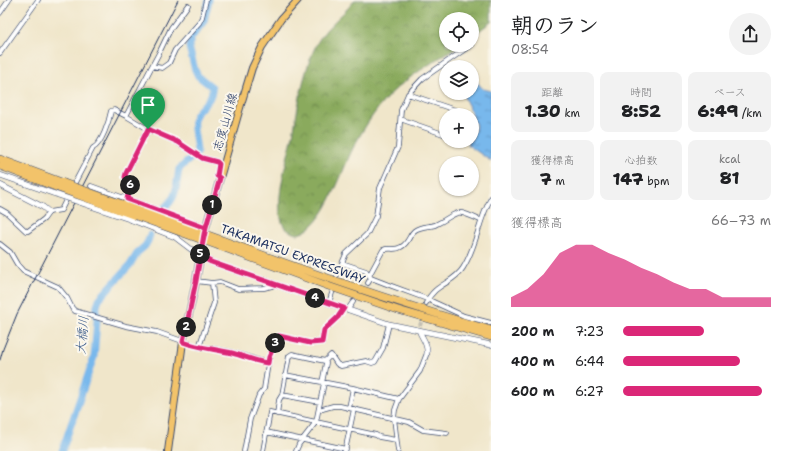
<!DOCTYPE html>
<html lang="ja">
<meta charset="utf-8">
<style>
:root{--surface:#fff;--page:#f2f2f2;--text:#202124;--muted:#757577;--accent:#db2777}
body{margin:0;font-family:"Shantell Sans","Klee One",sans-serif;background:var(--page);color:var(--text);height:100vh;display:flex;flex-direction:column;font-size:15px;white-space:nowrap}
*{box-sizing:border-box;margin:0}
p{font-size:13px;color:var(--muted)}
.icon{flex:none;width:22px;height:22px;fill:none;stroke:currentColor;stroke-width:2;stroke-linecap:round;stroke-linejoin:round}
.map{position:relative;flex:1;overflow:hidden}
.panel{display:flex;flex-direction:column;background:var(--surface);width:300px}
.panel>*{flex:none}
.tools{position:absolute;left:439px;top:12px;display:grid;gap:8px}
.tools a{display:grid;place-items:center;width:40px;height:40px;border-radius:50%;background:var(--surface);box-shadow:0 1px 3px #0004;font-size:20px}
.pin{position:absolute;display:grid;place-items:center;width:34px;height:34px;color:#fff;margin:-41px -17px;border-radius:50% 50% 50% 0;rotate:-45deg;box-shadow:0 0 4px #0007}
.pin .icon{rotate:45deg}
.km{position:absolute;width:20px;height:20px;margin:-10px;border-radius:50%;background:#222;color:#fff;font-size:11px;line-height:20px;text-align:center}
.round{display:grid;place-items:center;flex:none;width:42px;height:42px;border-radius:21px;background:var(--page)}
.overview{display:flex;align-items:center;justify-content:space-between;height:68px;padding:0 20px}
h1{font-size:22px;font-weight:800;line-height:30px}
.figures{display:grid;grid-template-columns:repeat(3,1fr);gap:6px;height:68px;padding:4px 20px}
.figures div{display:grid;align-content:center;border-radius:8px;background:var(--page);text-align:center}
.figures b{font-size:17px;font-weight:800}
.figures small{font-size:11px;font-weight:400}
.figures p{font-size:11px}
.chart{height:112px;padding:8px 20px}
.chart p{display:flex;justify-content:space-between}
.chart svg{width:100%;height:72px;margin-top:4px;fill:var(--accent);opacity:.7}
ul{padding:0 20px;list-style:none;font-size:13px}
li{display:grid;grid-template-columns:64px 48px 1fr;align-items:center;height:30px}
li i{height:10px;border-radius:5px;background:var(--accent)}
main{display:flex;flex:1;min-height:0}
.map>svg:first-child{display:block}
</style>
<main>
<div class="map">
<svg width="491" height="451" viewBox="0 0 491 451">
<defs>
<pattern id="forest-crowns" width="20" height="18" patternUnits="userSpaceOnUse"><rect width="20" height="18" fill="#8aaa5d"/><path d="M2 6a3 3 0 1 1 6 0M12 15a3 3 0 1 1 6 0" fill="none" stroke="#708b50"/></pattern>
<pattern id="water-ripples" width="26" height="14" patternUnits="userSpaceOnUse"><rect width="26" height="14" fill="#78b8ec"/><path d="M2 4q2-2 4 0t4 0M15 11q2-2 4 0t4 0" fill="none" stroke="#6296c2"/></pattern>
</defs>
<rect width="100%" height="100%" fill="#fbf7ec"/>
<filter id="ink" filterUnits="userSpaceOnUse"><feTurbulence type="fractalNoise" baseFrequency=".025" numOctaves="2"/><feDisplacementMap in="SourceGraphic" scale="8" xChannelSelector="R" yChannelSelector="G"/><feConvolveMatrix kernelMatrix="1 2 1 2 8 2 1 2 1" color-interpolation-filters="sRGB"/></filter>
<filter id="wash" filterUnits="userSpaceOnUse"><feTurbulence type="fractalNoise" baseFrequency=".012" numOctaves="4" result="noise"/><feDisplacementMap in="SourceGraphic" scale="16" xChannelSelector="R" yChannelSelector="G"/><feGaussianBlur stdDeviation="0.9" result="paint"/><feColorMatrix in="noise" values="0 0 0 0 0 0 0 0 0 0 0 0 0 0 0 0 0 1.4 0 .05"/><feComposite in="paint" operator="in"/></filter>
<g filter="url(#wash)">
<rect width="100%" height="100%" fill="#f0e6ca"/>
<path fill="url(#forest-crowns)" stroke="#526c5e" d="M355,0H491V22L472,36V19H446V45H459C439,59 417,71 398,87C379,103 365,126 353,148C342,170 325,228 298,234C290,232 285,230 282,222C274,199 288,158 293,135C298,107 302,78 313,52C322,28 340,19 355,0Z"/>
<path fill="url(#water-ripples)" stroke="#4a74a5" d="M472,77L483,89L491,91V161L468,145L469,141H472L476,126L472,113L462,93H472Z"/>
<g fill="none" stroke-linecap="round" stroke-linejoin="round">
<path stroke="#78b8ec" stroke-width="7" d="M163,209C178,198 176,186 179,169L197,153C197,143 191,123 195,116C199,107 214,100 212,87L198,76L195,70L189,47L191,38L204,21L209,0
M62,451L94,357L97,321L96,310L99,299L130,265L138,252L145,246L148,241L150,235"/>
</g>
</g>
<g filter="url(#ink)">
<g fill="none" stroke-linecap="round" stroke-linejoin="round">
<path stroke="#c5c1b4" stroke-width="4" stroke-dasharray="4 2" stroke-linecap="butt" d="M420,326L426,303"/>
<defs>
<path id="minor" d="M0,13L9,0
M0,53L38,0
M152,66L159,53L171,28L188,5
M408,94L458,111L457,115
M126,116L152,66L162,68L169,63L175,50L199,23L202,17L206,0
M401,120H403L446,135
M148,129L126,173L125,177L130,186L127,199L206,228
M91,186L127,199
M72,188L93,148C102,144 109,121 111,111L114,110L126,116L148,129L177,142L202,158L217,162L219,164L217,176L220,178
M0,209L7,213L26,231H28L44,219L49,212L61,210L68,196
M0,244L10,252L17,264L23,271L58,287L67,298L72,308L75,311L126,326L157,332L199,347L209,348L230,352L268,363
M342,263L366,271L371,278L389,285L427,299L464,316L491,323
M370,274L383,250C389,247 395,251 401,247C409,243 409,235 414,231C420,226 428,227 435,225C460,213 452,207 480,220
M337,275L346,254L367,234L376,216L380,188L398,147L401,110L408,94L422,79L471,45
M196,281L212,283L220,282L238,289L264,288L272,286L273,283
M368,283L371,278
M329,303L332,293
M426,303C435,283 453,284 463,268C477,246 478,221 491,198
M348,309L353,302
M199,347L214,303L212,283
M325,361L331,355L337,364L341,366L366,361L372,363L375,362L383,348L389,324
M285,375L353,388L399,399
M322,383L326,363L325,361
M320,402L282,395L289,356L292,354L325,361
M349,408L353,388
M319,410L333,406H340L409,422L423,430L447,433
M277,414L279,400L282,395
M266,432L346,449
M244,451L250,419L259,395L264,389L269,357L279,336L310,343L322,342L324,330L338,317L344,308
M263,451L270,412L376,435L379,437L396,440
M296,451L299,444L316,422L324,383
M345,451L354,409
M398,451L394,418L395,410L399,399L420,371L427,353"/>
<path id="tertiary" d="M0,175L55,194
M0,185L43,207L49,212
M132,220L175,237L200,256L211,262L389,324L491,345
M419,330C422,339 428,343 427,353"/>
<path id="primary" d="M168,451L183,342L196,281L204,234L242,101L252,68L262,47L281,19L298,0"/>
<path id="motorway" d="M0,159L64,183
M0,166L61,189
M222,240C311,273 400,304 491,330
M219,246L328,286L398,310L491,337"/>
</defs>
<use href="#minor" stroke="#3b4a6e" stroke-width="5.5"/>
<use href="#tertiary" stroke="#3b4a6e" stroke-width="6"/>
<use href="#primary" stroke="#3b4a6e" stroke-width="8"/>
<use href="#motorway" stroke="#3b4a6e" stroke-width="8"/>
<use href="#minor" stroke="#fff" stroke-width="4"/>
<use href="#tertiary" stroke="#fff" stroke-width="5"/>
<use href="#primary" stroke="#f2c36a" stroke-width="6"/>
<use href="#motorway" stroke="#f2c36a" stroke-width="7"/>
<path stroke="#1b2f5e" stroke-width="1" d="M0,360L3,349L17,314L178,0"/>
<defs>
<path id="tertiary-bridge" d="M55,194L132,220"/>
<path id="motorway-bridge" d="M64,183L222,240
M61,189L219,246"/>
</defs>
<use href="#tertiary-bridge" stroke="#3b4a6e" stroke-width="6" stroke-linecap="butt"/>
<use href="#motorway-bridge" stroke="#3b4a6e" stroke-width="8" stroke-linecap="butt"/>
<use href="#tertiary-bridge" stroke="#fff" stroke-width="5"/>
<use href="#motorway-bridge" stroke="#f2c36a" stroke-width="7"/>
</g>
</g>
<g fill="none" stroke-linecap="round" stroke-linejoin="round" filter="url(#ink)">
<defs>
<path id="route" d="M148,129L178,142L202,158L217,162L219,164L217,176L220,178L204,234L196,281L183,342C199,348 215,349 232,353C244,356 256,362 268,363L269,357L279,336L310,343L322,342L324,330L338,317L344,308L211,262L200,256L206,228L127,199L130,186L125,177L126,173L148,129"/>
</defs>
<use href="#route" stroke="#fff" stroke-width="8"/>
<use href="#route" stroke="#db2777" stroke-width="5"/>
</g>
<g text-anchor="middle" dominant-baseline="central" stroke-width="4" stroke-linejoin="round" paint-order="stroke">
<g font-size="12" fill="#1b2f5e" stroke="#fbf7ec">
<text transform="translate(225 122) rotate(-74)">志度山川線</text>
<text transform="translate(293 254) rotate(20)">TAKAMATSU EXPRESSWAY</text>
</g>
<g font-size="13" font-style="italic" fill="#375889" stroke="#fbf7ec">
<text transform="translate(82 335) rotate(-85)">大橋川</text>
</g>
</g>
</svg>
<div class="tools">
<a><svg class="icon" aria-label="locate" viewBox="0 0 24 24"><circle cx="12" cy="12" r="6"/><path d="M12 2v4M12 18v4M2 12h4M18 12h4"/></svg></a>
<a><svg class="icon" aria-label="layers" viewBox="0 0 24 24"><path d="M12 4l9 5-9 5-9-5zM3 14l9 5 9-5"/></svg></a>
<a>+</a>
<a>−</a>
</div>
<div class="pin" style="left:148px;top:129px;background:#1e9e55"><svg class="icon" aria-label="arrive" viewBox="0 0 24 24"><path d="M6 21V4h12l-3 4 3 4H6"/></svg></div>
<b class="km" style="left:212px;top:205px">1</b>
<b class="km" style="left:186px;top:327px">2</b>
<b class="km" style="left:275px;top:343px">3</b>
<b class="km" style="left:315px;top:298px">4</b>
<b class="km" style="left:200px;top:254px">5</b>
<b class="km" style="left:130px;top:185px">6</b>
</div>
<section class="panel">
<div class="overview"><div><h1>朝のラン</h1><p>08:54</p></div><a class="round"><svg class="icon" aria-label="share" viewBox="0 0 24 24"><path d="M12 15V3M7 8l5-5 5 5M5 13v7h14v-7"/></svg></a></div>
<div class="figures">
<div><p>距離</p><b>1.30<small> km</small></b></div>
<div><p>時間</p><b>8:52</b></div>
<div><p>ペース</p><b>6:49<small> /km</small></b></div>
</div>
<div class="figures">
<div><p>獲得標高</p><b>7<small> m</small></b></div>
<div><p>心拍数</p><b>147<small> bpm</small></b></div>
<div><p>kcal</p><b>81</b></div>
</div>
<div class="chart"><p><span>獲得標高</span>66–73 m</p>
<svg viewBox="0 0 160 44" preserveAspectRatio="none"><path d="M0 44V38L10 33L20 24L30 11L40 6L50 6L60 11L70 15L80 20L90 24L100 29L110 33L120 33L130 38L140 38L150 38L160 38V44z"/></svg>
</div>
<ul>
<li><b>200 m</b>7:23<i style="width:55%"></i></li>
<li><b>400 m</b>6:44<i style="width:79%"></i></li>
<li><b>600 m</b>6:27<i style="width:94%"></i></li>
</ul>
</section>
</main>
